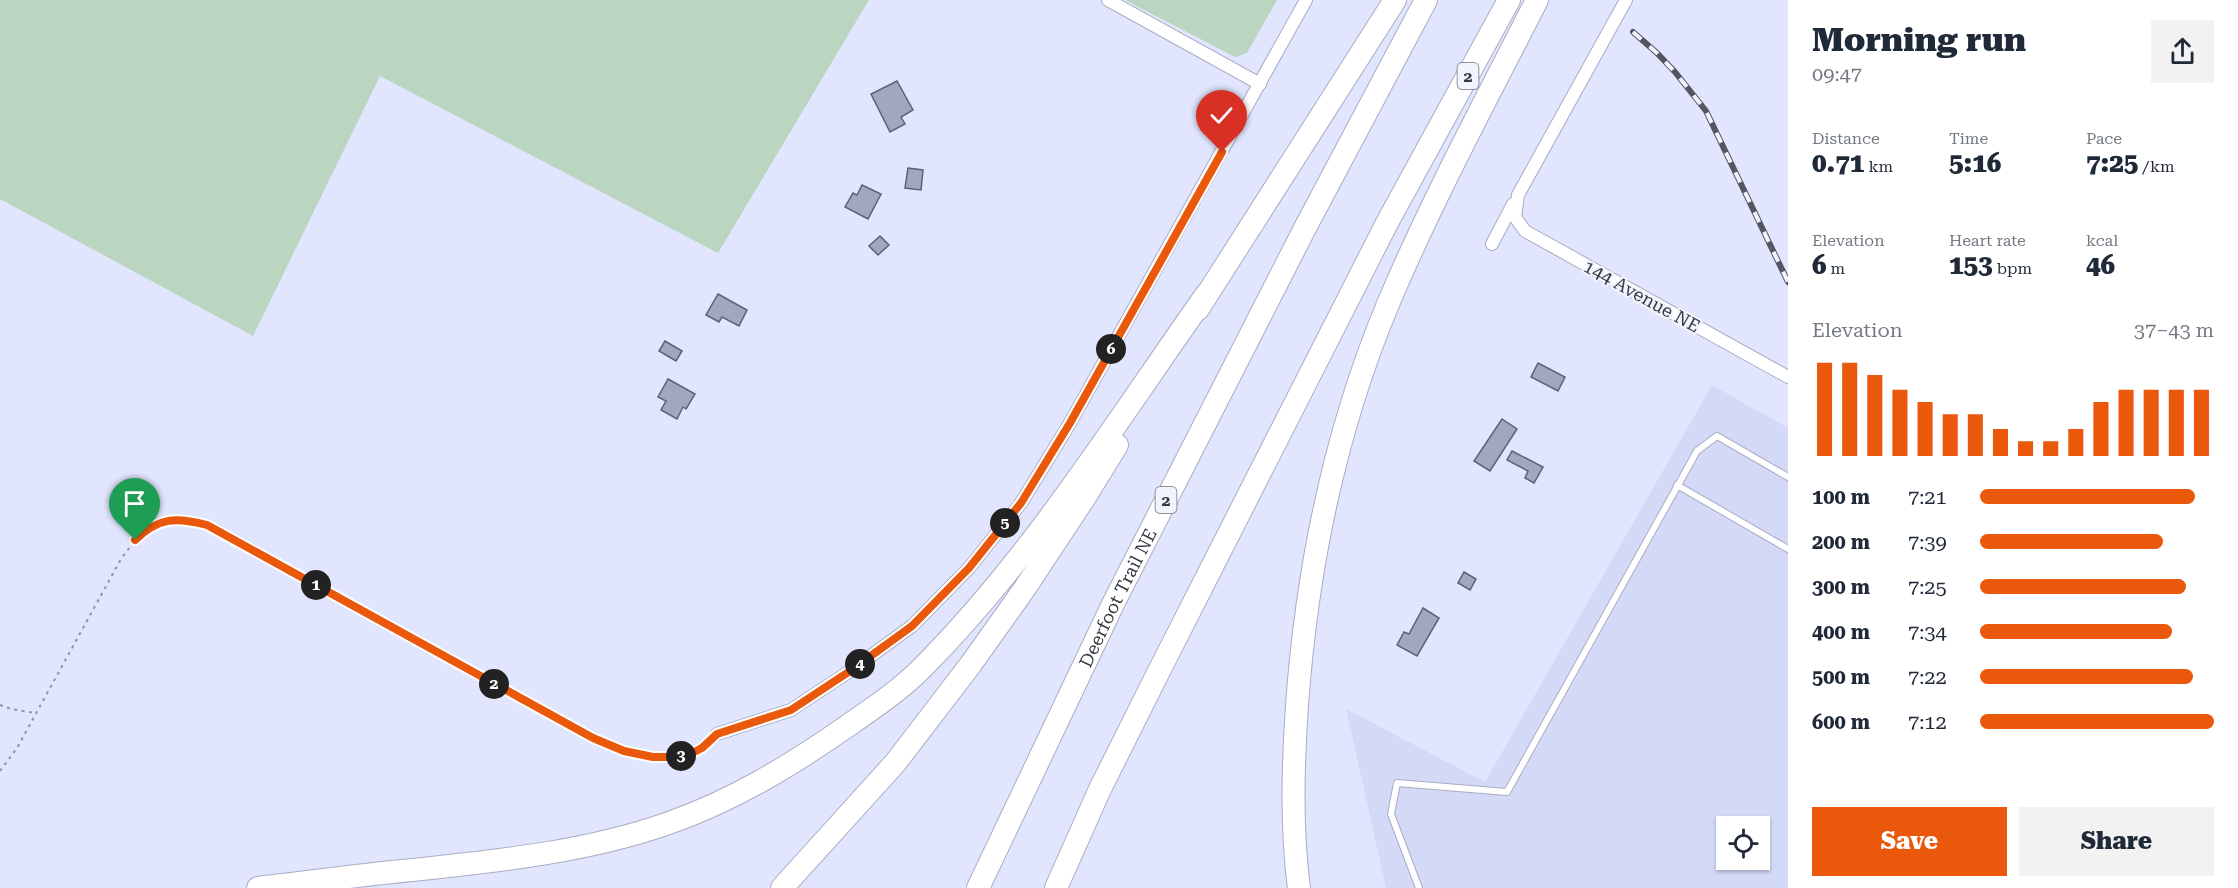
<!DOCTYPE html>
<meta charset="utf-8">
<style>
:root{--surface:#fff;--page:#f2f2f3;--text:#1f2937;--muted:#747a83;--accent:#ea580c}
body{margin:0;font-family:"Roboto Serif",serif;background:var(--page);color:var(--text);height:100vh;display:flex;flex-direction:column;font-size:22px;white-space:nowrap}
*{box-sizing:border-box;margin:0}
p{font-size:20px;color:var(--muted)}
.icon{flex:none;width:33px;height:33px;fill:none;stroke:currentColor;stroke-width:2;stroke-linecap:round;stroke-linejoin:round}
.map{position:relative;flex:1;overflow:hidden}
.side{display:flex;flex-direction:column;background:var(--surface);width:450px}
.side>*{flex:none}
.controls{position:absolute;left:1716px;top:816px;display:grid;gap:12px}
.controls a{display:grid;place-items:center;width:54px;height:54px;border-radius:0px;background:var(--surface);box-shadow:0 2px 4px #0004;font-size:30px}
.pin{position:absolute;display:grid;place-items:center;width:51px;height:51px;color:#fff;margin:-62px -26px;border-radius:50% 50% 50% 0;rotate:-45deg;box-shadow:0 0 6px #0007}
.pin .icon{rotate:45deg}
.km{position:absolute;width:30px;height:30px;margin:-15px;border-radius:50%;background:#222;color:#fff;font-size:16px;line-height:30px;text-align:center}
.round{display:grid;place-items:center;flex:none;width:63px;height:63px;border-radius:0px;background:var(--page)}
.headline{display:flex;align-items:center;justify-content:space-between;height:102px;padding:0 24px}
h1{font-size:33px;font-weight:800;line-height:45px}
.figures{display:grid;grid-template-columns:repeat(3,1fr);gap:9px;height:102px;padding:6px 24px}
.figures div{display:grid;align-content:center}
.figures b{font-size:26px;font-weight:800}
.figures small{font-size:16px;font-weight:400}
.figures p{font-size:16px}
.chart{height:168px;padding:12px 24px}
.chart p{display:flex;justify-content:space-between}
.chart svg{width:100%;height:108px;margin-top:6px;stroke:var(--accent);stroke-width:6}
.primary-button{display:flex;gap:12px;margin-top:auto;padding:12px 24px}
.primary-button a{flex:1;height:69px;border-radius:0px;background:var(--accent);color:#fff;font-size:24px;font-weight:800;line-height:69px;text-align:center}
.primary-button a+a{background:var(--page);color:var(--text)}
ul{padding:0 24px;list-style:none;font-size:20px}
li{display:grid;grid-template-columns:96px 72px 1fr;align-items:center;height:45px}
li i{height:15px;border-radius:8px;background:var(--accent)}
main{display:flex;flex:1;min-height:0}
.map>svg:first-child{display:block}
</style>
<main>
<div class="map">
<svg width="1788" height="888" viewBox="0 0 1788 888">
<rect width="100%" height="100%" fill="#e1e5fd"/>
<path fill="#d4d9f7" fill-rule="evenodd" d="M1712,385L1788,428V888H1386L1346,709L1485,782ZM1726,826H1760V860H1726Z"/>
<path fill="#bad6c1" d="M0,0H869L718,253L380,76L253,336L0,199Z
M1125,0H1277L1247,53L1235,57Z"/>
<path fill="#a3a7bd" stroke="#5d6175" stroke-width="1.5" d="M897,81L913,110L901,117L905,124L890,132L871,94Z
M908,168L923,170L921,190L905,188Z
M862,185L881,194L868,219L845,207L853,193L857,195Z
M880,236L889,245L878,255L869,246Z
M718,294L747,310L739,326L722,317L719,322L706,315Z
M665,341L682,351L676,361L659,351Z
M1538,363L1565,377L1558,391L1531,377Z
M668,379L695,394L686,409L683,407L677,419L661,410L666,401L658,397Z
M1502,419L1517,429L1490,471L1474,461Z
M1512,451L1543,467L1534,483L1525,478L1528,471L1507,460Z
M1464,572L1476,579L1470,590L1458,583Z
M1423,608L1439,618L1417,656L1397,645L1404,632L1409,634Z"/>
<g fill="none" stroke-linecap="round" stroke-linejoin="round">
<defs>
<path id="lane" d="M1677,485L1788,549
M1419,888L1391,814L1397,783L1507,792L1697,451L1717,436L1788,477"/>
<path id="street" d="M1108,0L1260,84
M1626,0L1518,195L1515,217L1525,231L1788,377
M1492,244L1513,204
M717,734L791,710L850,671L912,626L969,568L1021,503L1070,423L1306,0"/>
<g id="highway">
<path d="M1198,309L1395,0"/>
<path d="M258,888C309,882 360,875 412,870C497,861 587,852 669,823C734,800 790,766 846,727C872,709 899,691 921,669C1032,558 1116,422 1206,295"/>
<path d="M782,888L896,762L971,664L1025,588L1085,497L1117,445"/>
<path id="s1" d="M978,888L1114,602L1305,228L1426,0"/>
<path d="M1056,888L1100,789L1158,673L1388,221L1509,0"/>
<path d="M1299,888C1291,827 1293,766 1297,705C1307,568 1335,431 1388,304C1432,200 1486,100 1537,0"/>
</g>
</defs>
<use href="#lane" stroke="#a9adc3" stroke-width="8"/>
<use href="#street" stroke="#a9adc3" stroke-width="14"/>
<use href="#highway" stroke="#a9adc3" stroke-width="24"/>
<path stroke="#9093a4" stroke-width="2" stroke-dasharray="3 4.5" stroke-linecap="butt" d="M0,705L11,709L36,713
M0,771L17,748L121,559C147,523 163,513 207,525L570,726C609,746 668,777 708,742"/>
<use href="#lane" stroke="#fff" stroke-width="6"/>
<use href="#street" stroke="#fff" stroke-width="12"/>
<use href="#highway" stroke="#fff" stroke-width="22"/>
<defs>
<path id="rail" d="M1633,32L1657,53L1675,72L1706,111L1788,282"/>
</defs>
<use href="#rail" stroke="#535661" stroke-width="6"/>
<use href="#rail" stroke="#f1f3fd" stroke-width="4" stroke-dasharray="11" stroke-linecap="butt"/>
</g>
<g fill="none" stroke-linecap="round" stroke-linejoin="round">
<defs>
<path id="route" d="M135,540C159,517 176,517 207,525L593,738L624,751L653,757H671L690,754L702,748L717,734L791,710L850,671L912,626L969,568L1021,503L1070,423L1222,152"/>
</defs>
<use href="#route" stroke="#fff" stroke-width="12"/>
<use href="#route" stroke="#ea580c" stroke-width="8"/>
</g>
<g text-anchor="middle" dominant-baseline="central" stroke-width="4.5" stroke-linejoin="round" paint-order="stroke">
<g fill="#f1f3fd" stroke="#6f717a" stroke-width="1.5">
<rect x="1457.5" y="63" width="21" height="26" rx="4.5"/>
<rect x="1155.5" y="487" width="21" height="26" rx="4.5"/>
</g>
<g font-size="16" font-weight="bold" fill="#373942">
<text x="1468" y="76">2</text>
<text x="1166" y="500">2</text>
</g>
<g font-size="18" fill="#373942" stroke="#f1f3fd">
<text transform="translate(1642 296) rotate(29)">144 Avenue NE</text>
<text stroke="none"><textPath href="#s1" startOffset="322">Deerfoot Trail NE</textPath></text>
</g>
</g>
</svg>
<div class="controls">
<a><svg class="icon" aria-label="locate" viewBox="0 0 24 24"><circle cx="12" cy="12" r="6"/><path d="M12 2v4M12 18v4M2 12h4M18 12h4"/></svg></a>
</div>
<div class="pin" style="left:135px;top:540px;background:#1e9e55"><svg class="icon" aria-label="arrive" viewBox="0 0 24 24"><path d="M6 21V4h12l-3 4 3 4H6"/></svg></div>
<div class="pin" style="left:1222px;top:152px;background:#d93025"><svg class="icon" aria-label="check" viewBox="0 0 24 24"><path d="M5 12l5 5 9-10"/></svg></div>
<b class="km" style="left:316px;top:585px">1</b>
<b class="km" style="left:494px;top:684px">2</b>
<b class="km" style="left:681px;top:756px">3</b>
<b class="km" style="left:860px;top:664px">4</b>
<b class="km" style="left:1005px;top:523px">5</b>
<b class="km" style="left:1111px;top:349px">6</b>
</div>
<section class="side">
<div class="headline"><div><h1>Morning run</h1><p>09:47</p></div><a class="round"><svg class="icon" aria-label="share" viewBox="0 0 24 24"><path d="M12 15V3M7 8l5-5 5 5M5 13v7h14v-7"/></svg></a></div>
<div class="figures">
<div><p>Distance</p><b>0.71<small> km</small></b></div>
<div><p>Time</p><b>5:16</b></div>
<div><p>Pace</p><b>7:25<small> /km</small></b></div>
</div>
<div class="figures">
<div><p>Elevation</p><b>6<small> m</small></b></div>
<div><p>Heart rate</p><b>153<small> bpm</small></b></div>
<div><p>kcal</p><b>46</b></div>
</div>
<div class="chart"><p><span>Elevation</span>37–43 m</p>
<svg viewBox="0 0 160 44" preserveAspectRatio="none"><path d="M5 44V6M15 44V6M25 44V11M35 44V17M45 44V22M55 44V27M65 44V27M75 44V33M85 44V38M95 44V38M105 44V33M115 44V22M125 44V17M135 44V17M145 44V17M155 44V17"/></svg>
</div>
<ul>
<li><b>100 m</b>7:21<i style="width:92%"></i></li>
<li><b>200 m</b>7:39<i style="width:78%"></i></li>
<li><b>300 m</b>7:25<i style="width:88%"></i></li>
<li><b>400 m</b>7:34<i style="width:82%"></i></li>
<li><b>500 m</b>7:22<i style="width:91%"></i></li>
<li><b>600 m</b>7:12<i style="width:100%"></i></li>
</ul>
<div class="primary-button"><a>Save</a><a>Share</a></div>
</section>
</main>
